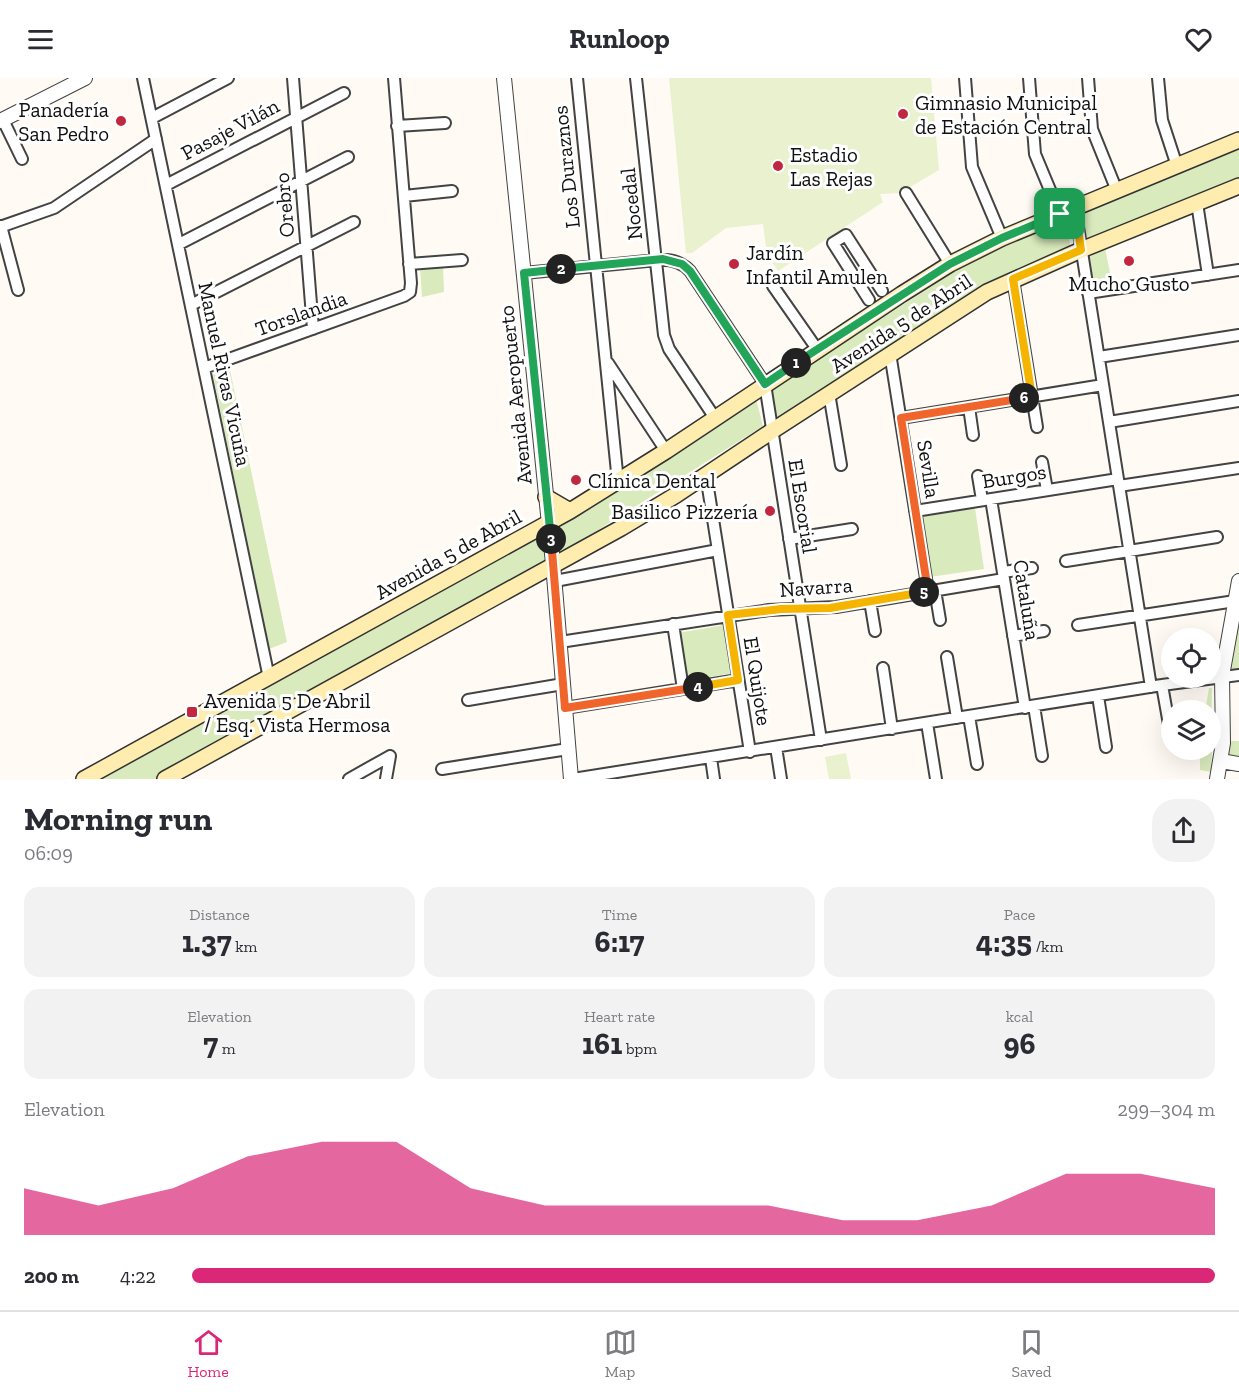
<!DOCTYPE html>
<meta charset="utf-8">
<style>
:root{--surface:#fff;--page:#f2f2f3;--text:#2b2b33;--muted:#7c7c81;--line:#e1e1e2;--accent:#db2777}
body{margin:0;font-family:"Zilla Slab",serif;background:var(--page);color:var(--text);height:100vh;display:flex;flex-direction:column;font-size:22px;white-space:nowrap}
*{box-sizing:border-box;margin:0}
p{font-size:20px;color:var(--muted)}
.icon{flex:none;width:33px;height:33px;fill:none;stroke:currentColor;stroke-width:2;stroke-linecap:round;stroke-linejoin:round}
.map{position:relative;height:701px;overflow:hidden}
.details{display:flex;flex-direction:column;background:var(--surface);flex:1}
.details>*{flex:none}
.buttons{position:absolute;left:1161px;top:550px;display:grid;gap:12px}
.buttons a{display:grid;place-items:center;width:60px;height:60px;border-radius:50%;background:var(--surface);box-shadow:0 6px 24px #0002;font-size:30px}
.pin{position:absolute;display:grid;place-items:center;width:51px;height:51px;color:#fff;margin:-26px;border-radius:12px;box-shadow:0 3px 9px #0006}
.km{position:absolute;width:30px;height:30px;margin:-15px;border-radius:50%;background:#222;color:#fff;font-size:16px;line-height:30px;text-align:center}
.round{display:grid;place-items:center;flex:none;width:63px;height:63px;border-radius:24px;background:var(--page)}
.summary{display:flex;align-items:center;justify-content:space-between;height:102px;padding:0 24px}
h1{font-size:33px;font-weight:700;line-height:45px}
.stats{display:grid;grid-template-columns:repeat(3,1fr);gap:9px;height:102px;padding:6px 24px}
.stats div{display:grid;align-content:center;border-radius:15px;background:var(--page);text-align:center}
.stats b{font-size:30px;font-weight:700}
.stats small{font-size:16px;font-weight:400}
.stats p{font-size:16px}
.chart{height:168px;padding:12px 24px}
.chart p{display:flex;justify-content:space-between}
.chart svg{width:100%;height:108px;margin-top:6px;fill:var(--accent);opacity:.7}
ul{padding:0 24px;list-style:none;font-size:20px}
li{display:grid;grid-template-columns:96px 72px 1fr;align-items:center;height:45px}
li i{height:15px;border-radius:8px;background:var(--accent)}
header{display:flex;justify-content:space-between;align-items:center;height:78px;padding:0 24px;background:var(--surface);font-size:27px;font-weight:700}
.tabs{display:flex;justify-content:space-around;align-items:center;height:84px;border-top:2px solid var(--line);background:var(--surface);font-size:16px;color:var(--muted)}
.tabs a{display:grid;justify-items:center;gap:3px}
.tabs .current{color:var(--accent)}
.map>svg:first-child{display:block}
</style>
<header><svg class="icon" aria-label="menu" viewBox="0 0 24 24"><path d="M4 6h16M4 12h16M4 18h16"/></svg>Runloop<svg class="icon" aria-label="heart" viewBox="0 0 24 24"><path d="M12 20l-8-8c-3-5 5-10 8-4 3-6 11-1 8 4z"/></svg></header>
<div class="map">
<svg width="1239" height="701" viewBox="0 0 1239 701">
<rect width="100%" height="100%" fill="#fffbf4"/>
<path fill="#d9eabc" d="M1239,67V101L1085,164L1081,133Z
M1068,141L1070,168L995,202L775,342L772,310L978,179Z
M1105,170L1113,209L1094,211L1087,178Z
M443,188L444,214L422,219L420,190Z
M230,292L287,564L269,571L213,297Z
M756,321L763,348L563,474L560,447Z
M975,430L984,491L930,499L921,439Z
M543,453L544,482L191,685L162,701H96Z
M1239,538V596L1231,597L1239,539Z
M724,547L733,595L686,603L678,555Z
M1209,610H1212L1211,667L1210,633H1205Z
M1229,663H1239V680L1229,678Z
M1212,673L1211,694L1200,692V677Z"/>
<path fill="#e9f1ce" d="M669,0H931L939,92L900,115L880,116L883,124L778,193L767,176L763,146L726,150L692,175H686Z
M846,675L851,701H829L825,679Z"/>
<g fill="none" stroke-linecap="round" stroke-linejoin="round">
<defs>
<path id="minor" d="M143,0L269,600
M293,0L313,251
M577,0L618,404
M636,0L664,257L669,271L715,340
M965,0L972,89L1002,160
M1029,0L1035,76L1060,136
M1088,0L1092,51L1117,113
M1158,0L1162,42L1177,88
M152,40L228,0
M3,42L22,81
M397,48L445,45
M166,107L344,15
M906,115L950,186
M404,118L452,113
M1197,125L1208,197
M1075,130L1151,609
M1,148L18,212
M0,149L54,130L156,61
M179,166L348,79
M409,186L462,182
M524,195L657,182C670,181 681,183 690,193L765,306L821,662
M1013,201L1037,349
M773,208L817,271
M1088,215L1239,192
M869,222L833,165L846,157L882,213
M191,227L354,144
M890,275L928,513
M1099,279L1239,257
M608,285L666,373
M204,290L404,218L410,214L411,205L394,0
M829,315L841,387
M969,329L973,357
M901,340L1103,307
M1109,344L1239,323
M1042,384L1047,412
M706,397L750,674
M978,398L982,422
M1119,408L1239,390
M991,421L1025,630
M915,433L1118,401
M789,461L852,451
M1066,483L1217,459
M1003,494L1032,490
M555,503L718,472
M935,512L940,542
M870,523L875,553
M673,546L683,611
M1078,547L1235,523
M1013,558L1044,553
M560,564L769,532L836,529L1004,501
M947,579L957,640
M883,590L892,651
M1162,607L1171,658
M1098,618L1106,669
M468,622L563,606
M1034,628L1042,678
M565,630L738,602
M969,638L977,686
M927,645L936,701
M776,669L781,701
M711,680L714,701
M442,691L568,671
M349,701L390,678
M386,701L390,678
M573,701L1162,607L1239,597"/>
<path id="tertiary" d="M504,0L553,486L571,701
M0,43L85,0
M1221,683L1239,686
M1217,701L1223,665L1222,598L1239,503"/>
<path id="secondary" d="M546,419L570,433
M84,701L570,433L666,373L902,216L950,186L1002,160L1239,62
M165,701L621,450L676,417L772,353L987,214L1081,172L1239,108"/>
</defs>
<use href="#minor" stroke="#434343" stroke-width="14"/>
<use href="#tertiary" stroke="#434343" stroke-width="16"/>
<use href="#secondary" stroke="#323232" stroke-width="18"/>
<use href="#minor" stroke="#fff" stroke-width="10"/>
<use href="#tertiary" stroke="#fff" stroke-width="14"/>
<use href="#secondary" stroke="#feedaf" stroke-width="15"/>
</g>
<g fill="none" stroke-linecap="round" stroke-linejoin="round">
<defs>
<path id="split-1" d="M796,285L950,186L1002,160L1060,136"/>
<path id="split-2" d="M561,191L663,181L682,186L690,193L765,306L796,285"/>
<path id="split-3" d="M551,461L524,195L561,191"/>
<path id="split-4" d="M551,461L565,630L698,609"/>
<path id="split-5" d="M698,609L738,602L728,537L781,531L830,530L924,514"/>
<path id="split-6" d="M924,514L928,513L901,340L1024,320"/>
<path id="split-7" d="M1024,320L1032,319L1013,201L1081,172L1075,130L1060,136"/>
</defs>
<use href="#split-1" stroke="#fff" stroke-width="12"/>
<use href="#split-2" stroke="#fff" stroke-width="12"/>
<use href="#split-3" stroke="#fff" stroke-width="12"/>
<use href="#split-4" stroke="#fff" stroke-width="12"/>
<use href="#split-5" stroke="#fff" stroke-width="12"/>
<use href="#split-6" stroke="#fff" stroke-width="12"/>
<use href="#split-7" stroke="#fff" stroke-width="12"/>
<use href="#split-1" stroke="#22a559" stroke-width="8"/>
<use href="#split-2" stroke="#22a559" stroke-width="8"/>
<use href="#split-3" stroke="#22a559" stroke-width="8"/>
<use href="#split-4" stroke="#f0652b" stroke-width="8"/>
<use href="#split-5" stroke="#f5b400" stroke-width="8"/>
<use href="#split-6" stroke="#f0652b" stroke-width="8"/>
<use href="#split-7" stroke="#f5b400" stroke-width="8"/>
</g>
<g fill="#c22740" stroke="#fff" stroke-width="2">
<circle cx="903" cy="36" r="6"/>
<circle cx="121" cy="43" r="6"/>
<circle cx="778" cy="88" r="6"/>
<circle cx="1129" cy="183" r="6"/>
<circle cx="734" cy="186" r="6"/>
<circle cx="576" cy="402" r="6"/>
<circle cx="770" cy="433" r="6"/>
<rect x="186" y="628" width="12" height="12" rx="3"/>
</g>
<g text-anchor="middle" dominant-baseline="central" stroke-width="6" stroke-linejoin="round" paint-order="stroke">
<g font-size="21" fill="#101010" stroke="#fff" text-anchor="start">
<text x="915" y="24">Gimnasio Municipal<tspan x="915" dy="24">de Estación Central</tspan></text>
<text x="109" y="31" text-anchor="end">Panadería<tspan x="109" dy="24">San Pedro</tspan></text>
<text x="790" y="76">Estadio<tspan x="790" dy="24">Las Rejas</tspan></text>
<text x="746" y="174">Jardín<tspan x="746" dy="24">Infantil Amulen</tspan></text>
<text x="1129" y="205" text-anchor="middle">Mucho Gusto</text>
<text x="588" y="402">Clínica Dental</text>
<text x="758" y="433" text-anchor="end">Basilico Pizzería</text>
<text x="204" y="622">Avenida 5 De Abril<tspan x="204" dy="24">/ Esq. Vista Hermosa</tspan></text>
</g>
<g font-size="21" fill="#101010" stroke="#fff">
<text transform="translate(230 51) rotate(-28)">Pasaje Vilán</text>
<text transform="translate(566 89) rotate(-96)">Los Duraznos</text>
<text transform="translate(631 126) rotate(-96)">Nocedal</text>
<text transform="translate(284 127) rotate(-95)">Orebro</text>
<text transform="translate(301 235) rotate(-20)">Torslandia</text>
<text transform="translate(901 245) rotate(-33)">Avenida 5 de Abril</text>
<text transform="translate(225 296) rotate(78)">Manuel Rivas Vicuña</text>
<text transform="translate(515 317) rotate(-96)">Avenida Aeropuerto</text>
<text transform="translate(929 391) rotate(81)">Sevilla</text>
<text transform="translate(1014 398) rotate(-9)">Burgos</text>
<text transform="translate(803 428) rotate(81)">El Escorial</text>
<text transform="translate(448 476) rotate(-29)">Avenida 5 de Abril</text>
<text transform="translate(816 509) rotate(-4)">Navarra</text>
<text transform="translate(1027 522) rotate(81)">Cataluña</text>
<text transform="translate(758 603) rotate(81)">El Quijote</text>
</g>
</g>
</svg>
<div class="buttons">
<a><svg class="icon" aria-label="locate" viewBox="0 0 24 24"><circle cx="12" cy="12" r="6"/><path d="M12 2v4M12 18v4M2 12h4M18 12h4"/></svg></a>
<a><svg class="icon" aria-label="layers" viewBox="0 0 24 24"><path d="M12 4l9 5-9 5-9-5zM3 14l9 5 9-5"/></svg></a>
</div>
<div class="pin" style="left:1060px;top:136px;background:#1e9e55"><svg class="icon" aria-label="arrive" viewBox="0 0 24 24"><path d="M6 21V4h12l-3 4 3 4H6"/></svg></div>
<b class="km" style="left:796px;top:285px">1</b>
<b class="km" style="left:561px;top:191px">2</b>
<b class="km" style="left:551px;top:461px">3</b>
<b class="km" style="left:698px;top:609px">4</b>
<b class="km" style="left:924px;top:514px">5</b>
<b class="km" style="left:1024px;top:320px">6</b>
</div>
<section class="details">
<div class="summary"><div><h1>Morning run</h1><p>06:09</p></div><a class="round"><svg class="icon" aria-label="share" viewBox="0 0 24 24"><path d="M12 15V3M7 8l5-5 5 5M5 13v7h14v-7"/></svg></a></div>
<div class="stats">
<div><p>Distance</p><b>1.37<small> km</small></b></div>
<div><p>Time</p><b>6:17</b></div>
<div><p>Pace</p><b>4:35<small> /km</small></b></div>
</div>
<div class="stats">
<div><p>Elevation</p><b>7<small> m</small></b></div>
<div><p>Heart rate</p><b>161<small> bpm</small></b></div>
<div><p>kcal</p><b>96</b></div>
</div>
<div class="chart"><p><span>Elevation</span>299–304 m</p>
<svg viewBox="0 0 160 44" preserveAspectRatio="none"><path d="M0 44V25L10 32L20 25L30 12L40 6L50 6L60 25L70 32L80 32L90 32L100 32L110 38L120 38L130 32L140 19L150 19L160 25V44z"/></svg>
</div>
<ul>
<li><b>200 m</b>4:22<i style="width:100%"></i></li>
</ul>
</section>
<nav class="tabs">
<a class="current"><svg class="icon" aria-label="home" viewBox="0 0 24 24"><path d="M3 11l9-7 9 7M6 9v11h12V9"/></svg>Home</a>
<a><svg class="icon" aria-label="map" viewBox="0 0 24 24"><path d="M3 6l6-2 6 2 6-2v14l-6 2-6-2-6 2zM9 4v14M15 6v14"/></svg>Map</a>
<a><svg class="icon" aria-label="saved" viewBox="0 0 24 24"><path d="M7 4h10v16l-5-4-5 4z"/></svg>Saved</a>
</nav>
